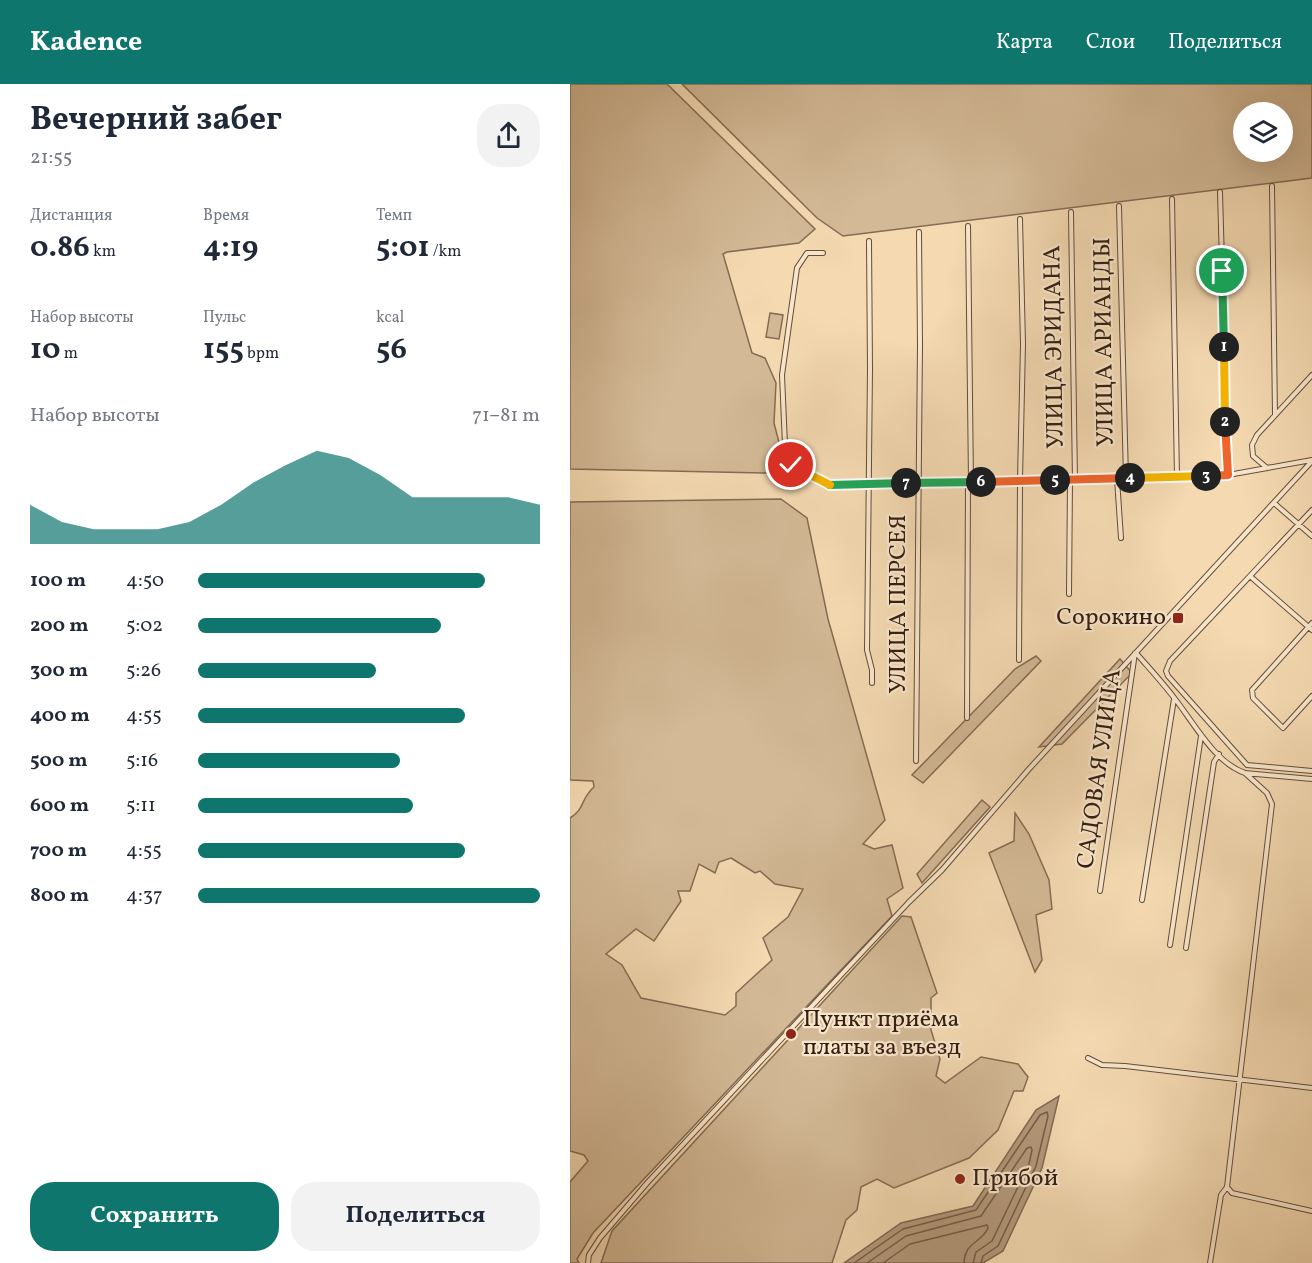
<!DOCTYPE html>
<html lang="ru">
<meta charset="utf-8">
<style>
:root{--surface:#fff;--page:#f2f2f3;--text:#1f2937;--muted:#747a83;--accent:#0f766e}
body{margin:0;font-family:Vollkorn,serif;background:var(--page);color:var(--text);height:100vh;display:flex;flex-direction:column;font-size:22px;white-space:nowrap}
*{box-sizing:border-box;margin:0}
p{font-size:20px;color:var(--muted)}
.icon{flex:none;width:33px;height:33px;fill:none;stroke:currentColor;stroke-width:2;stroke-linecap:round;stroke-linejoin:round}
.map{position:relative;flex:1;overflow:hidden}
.sheet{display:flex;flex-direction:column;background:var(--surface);width:570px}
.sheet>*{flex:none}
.buttons{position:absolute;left:663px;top:18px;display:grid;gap:12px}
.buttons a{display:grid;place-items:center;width:60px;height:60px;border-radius:50%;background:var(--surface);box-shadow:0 6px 24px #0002;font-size:30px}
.pin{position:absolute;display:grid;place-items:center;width:51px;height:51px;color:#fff;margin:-26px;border:3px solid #fff;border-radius:50%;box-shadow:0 2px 6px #0007}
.km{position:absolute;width:30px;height:30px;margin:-15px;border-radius:50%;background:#222;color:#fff;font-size:16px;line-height:30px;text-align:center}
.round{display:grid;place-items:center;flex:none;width:63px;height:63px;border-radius:24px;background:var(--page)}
.head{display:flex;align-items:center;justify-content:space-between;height:102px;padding:0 30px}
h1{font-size:33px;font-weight:700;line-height:45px}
.metrics{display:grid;grid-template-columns:repeat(3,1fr);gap:9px;height:102px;padding:6px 30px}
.metrics div{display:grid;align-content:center}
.metrics b{font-size:30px;font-weight:700}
.metrics small{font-size:16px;font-weight:400}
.metrics p{font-size:16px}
.chart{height:168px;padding:12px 30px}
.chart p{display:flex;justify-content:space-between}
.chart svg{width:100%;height:108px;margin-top:6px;fill:var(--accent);opacity:.7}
.button{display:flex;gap:12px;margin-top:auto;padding:12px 30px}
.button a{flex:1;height:69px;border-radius:24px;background:var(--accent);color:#fff;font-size:24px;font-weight:700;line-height:69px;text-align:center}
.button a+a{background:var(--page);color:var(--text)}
ul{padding:0 30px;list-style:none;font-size:20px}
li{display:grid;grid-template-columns:96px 72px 1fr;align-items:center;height:45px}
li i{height:15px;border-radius:8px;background:var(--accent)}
header{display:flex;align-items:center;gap:36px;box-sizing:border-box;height:84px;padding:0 30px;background:var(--accent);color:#fff}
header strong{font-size:28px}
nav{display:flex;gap:33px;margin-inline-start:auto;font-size:21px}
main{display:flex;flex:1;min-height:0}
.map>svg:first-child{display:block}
</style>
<header>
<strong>Kadence</strong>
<nav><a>Карта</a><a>Слои</a><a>Поделиться</a></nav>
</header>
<main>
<section class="sheet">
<div class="head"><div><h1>Вечерний забег</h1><p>21:55</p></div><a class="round"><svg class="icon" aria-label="share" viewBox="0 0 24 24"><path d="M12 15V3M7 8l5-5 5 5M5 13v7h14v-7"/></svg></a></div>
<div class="metrics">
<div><p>Дистанция</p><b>0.86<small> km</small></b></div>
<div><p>Время</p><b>4:19</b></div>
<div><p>Темп</p><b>5:01<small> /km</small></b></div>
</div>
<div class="metrics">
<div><p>Набор высоты</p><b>10<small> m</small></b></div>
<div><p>Пульс</p><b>155<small> bpm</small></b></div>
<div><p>kcal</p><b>56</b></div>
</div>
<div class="chart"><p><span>Набор высоты</span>71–81 m</p>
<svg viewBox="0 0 160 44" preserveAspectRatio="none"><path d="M0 44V28L10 35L20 38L30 38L40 38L50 35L60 28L70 19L80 12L90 6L100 9L110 16L120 25L130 25L140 25L150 25L160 28V44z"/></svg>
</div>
<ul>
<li><b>100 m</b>4:50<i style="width:84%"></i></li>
<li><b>200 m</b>5:02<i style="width:71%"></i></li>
<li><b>300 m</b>5:26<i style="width:52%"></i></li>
<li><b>400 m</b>4:55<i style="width:78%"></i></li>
<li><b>500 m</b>5:16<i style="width:59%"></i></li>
<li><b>600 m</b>5:11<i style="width:63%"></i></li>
<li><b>700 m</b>4:55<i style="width:78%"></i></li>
<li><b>800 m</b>4:37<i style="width:100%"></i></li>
</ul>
<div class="button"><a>Сохранить</a><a>Поделиться</a></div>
</section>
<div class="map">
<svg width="742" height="1179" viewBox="0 0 742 1179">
<rect width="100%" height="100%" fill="#f4d9b1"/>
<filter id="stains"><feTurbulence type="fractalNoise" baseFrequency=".00333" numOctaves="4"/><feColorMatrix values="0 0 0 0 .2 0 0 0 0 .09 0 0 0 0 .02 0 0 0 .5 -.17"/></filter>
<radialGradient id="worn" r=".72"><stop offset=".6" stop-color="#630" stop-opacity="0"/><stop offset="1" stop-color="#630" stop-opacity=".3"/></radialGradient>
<path fill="#d3b996" stroke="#846c54" stroke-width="1.5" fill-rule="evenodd" d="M0,0H97L245,145L229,159L157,168L153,170L182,269L195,274L206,299L204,339L214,378L196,389L0,385Z
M112,0H742V94L273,152L247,134ZM674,28H712V68H674Z
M200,229L213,231L209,255L196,253Z
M211,415L237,434L258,535L315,736L293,760L304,765L322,761L333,804L317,815L322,832L23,1149L7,1175L9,1179H0V1098L18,1077L14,1071L0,1067V734C16,724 10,715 24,703L23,697L0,696V418ZM161,774L185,789L190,787L205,800L233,805L218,833L193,854L202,876L166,909V922L155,931L71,914L52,881L36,870L66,845L84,857L111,817L108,807H120L129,780L145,789L149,778Z
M466,572L471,577L353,699L342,691L445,585Z
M550,575L562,589L492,660L469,663Z
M412,716L420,723L352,799L347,790Z
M445,729L459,750L479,796L482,825L466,831L472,876L465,888L419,769L444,757Z
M332,832L341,833L367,909L361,914V946L370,975L366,992L375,999L411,973L448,980L458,993L453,1007H444L428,1046L399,1074L324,1104L307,1095L291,1103L287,1126L276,1136L262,1179H31L42,1147Z"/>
<path fill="#b3997b" stroke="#806851" stroke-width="1.5" d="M489,1012L472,1084L433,1167L413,1179H274L331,1139L403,1122L466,1026Z"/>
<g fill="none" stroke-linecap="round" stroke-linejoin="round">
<path stroke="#745c46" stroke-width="1.5" d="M284,1179L333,1145L406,1126L470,1031L477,1028L478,1032L466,1082L428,1162L413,1172L411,1179
M297,1179L336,1152L411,1132L457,1064L461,1063L462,1066L459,1080L422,1157L406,1168L403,1179
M313,1179L340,1160L417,1141L418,1144C411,1160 395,1157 394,1179"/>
<defs>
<path id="street" d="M702,102L705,331
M650,108L658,391
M602,115L607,393
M549,122L556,394
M501,128L505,397
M450,135L453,260L450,395
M398,142L401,398
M299,157L300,285L297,566L302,586V599
M253,169H237L227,184L212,291L215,361L221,381L247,396L263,402L401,398H450V396L505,397L658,391L742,376
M697,384L683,372L682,361L687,351L742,291
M547,395L551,454
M704,419L742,452
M742,426L600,577L596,587L598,592L677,681L742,687
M681,493L742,546
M499,510L500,397
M742,539L682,606L683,614L713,644L742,612
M566,569C579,584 593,599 605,615C624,639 645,679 675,689L742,695
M449,576L450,398
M397,634L398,398
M346,677L350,261L349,148
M675,689L697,709L702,720L657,1103L662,1109L742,1127
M530,807L565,569
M572,816L604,615
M600,861L631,652
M616,864L644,678L649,670
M518,974L532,981L555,982L742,1004
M18,1179L19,1171L30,1154L78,1098L339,818L372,786L459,685L742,377
M640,1179L651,1111L657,1103"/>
</defs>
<use href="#street" stroke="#644d39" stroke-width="6"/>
<use href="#street" stroke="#f8e6cc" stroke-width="4"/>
</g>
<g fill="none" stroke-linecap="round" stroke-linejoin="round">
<defs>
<path id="split-1" d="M652,187L654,263"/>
<path id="split-2" d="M654,263L655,338"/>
<path id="split-3" d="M636,392L658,391L655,338"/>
<path id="split-4" d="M560,394L636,392"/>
<path id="split-5" d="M485,396L560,394"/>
<path id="split-6" d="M411,398L485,396"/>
<path id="split-7" d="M336,399L411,398"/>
<path id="split-8" d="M260,401L336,399"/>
<path id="split-9" d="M221,381L260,401"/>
</defs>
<use href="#split-1" stroke="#fff" stroke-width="12"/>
<use href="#split-2" stroke="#fff" stroke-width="12"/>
<use href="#split-3" stroke="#fff" stroke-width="12"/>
<use href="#split-4" stroke="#fff" stroke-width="12"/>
<use href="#split-5" stroke="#fff" stroke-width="12"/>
<use href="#split-6" stroke="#fff" stroke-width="12"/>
<use href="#split-7" stroke="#fff" stroke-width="12"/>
<use href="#split-8" stroke="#fff" stroke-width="12"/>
<use href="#split-9" stroke="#fff" stroke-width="12"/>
<use href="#split-1" stroke="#22a559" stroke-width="8"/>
<use href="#split-2" stroke="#f5b400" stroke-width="8"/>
<use href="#split-3" stroke="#f0652b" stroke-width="8"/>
<use href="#split-4" stroke="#f5b400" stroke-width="8"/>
<use href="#split-5" stroke="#f0652b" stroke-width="8"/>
<use href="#split-6" stroke="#f0652b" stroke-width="8"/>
<use href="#split-7" stroke="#22a559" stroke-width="8"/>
<use href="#split-8" stroke="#22a559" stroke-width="8"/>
<use href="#split-9" stroke="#f5b400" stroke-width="8"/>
</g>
<g fill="#8f2418" stroke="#f8e6cc" stroke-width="2">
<rect x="602" y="528" width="12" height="12" rx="3"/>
<circle cx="221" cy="950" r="6"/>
<circle cx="390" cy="1095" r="6"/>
</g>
<g text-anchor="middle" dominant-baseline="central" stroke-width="4.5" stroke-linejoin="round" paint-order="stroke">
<g font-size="24" fill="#341e11" stroke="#f8e6cc">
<text transform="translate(535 258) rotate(-91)">УЛИЦА АРИАНДЫ</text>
<text transform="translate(485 263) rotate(-91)">УЛИЦА ЭРИДАНА</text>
<text transform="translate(329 520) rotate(-90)">УЛИЦА ПЕРСЕЯ</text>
<text transform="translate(530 685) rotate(-82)">САДОВАЯ УЛИЦА</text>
</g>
<g font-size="24" fill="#341e11" stroke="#f8e6cc" text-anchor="start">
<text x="596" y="534" text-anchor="end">Сорокино</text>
<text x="233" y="936">Пункт приёма<tspan x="233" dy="28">платы за въезд</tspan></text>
<text x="402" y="1095">Прибой</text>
</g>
</g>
<rect width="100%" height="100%" filter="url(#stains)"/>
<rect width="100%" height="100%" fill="url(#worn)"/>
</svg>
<div class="buttons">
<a><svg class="icon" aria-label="layers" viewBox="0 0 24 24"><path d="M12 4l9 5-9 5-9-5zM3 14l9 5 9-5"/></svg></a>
</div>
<div class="pin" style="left:652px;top:187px;background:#1e9e55"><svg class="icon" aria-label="arrive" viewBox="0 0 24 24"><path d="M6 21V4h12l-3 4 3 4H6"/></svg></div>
<div class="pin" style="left:221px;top:381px;background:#d93025"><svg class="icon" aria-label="check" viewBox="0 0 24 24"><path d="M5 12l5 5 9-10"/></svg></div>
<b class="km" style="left:654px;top:263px">1</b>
<b class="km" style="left:655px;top:338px">2</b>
<b class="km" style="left:636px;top:392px">3</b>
<b class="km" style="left:560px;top:394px">4</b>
<b class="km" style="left:485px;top:396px">5</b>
<b class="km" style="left:411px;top:398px">6</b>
<b class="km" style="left:336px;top:399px">7</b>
</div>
</main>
